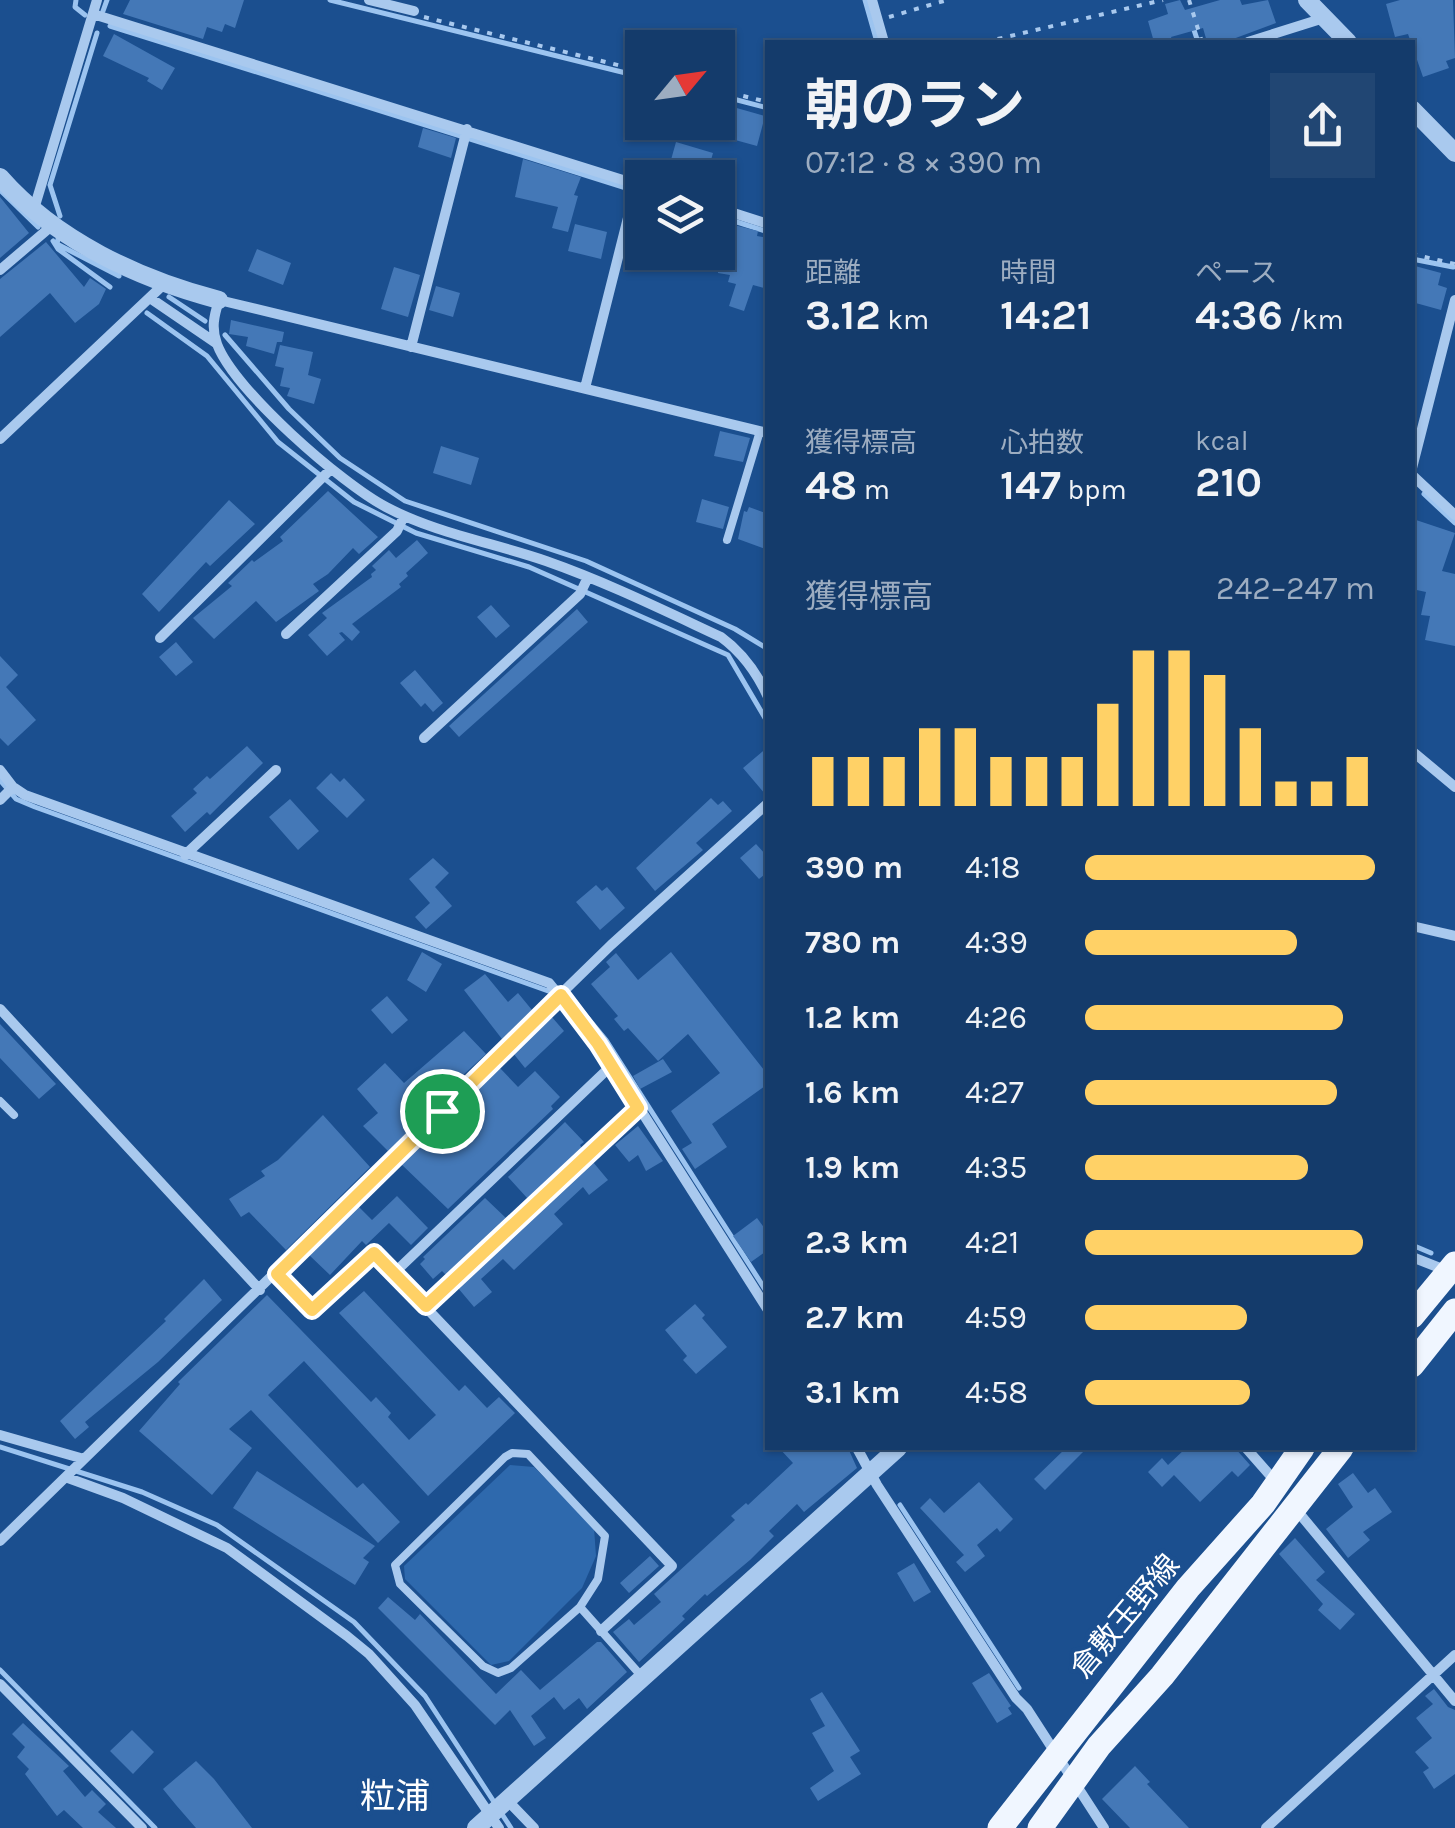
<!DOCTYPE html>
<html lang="ja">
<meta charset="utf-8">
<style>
:root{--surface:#143b6b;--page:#214673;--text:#f1f3f6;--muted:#9dadc1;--line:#33557e;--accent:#ffd166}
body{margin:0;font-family:Karla,"Noto Sans JP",sans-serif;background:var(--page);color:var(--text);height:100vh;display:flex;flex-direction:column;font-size:38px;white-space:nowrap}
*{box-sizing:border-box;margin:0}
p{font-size:32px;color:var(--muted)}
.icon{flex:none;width:55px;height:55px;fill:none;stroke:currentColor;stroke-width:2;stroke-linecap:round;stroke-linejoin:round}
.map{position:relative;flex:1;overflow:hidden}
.details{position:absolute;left:765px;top:40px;width:650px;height:1410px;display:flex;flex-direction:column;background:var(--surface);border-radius:0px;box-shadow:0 2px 8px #0004,0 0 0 2px var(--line)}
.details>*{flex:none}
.needle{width:65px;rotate:61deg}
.fabs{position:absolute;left:625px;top:30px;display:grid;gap:20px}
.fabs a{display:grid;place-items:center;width:110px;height:110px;border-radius:0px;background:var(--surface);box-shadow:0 2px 8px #0004,0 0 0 2px var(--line);font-size:50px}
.pin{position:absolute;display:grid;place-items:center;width:85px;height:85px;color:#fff;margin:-42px;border:5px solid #fff;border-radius:50%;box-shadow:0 2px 10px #0007}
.round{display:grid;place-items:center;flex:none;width:105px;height:105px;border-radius:0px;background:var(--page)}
.overview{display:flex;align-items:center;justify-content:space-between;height:170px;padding:0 40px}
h1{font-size:55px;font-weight:700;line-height:75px}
.metrics{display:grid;grid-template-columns:repeat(3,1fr);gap:15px;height:170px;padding:10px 40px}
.metrics div{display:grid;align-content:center}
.metrics b{font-size:42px;font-weight:700}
.metrics small{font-size:28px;font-weight:400}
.metrics p{font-size:28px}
.chart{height:280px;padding:20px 40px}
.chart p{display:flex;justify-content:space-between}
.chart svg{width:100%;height:180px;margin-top:10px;stroke:var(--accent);stroke-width:6}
ul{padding:0 40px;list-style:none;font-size:32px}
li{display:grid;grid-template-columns:160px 120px 1fr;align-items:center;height:75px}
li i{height:25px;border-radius:12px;background:var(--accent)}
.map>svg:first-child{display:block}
</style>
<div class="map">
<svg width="1455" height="1828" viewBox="0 0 1455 1828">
<rect width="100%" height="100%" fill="#1b4f8f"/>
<path fill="#2e69ad" d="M510,1465L534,1467L594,1528L596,1556L582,1588L509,1661L491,1665L405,1579L404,1566Z"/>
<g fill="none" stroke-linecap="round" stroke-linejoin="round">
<path stroke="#9cc4f0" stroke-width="5" d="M76,0L75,7L85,15
M330,0L642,77
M865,0L877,42
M103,11L107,0
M110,26L642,193
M1193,27L1198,42
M718,95L768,108
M0,190L38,227
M60,216L50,185L97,33
M718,216L768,232
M58,239L57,244L119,276
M53,241L58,249L110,287
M1412,259L1453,267
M169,297L205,321
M147,313L207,356L278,442L354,502L416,533L529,567L728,655L768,723
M225,335L289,409L340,458L405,501L586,561L735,629L768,649
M1424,494L1455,523
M0,780L16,799L35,807L551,992
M571,998L606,1040L768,1294
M1412,1245L1431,1253
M0,1447L142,1492L217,1525L354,1622L425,1696L511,1828
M900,1505L1019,1688
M0,1670L155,1828"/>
</g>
<path fill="#4478b7" d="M130,0H244L235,28L225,24L222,32L207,27L203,39L123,14Z
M1180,0L1185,10L1220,0H1240L1242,5L1268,0L1276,23L1225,42H1207L1203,28L1171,37L1173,42H1154L1148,21L1168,14L1165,4Z
M1400,0H1453L1455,58L1446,61L1449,68L1423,77L1408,34L1395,37L1386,4Z
M114,34L175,68L162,90L147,81L149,78L103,56Z
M726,105L765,116L757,146L717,135Z
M423,128L456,138L451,158L418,147Z
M676,142L713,153L706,178L669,167Z
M523,159L581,177L574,195L578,196L568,232L552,228L558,207L515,197Z
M0,197L29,233L0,258Z
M718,221L758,231L757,236L768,238V289L753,285L744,311L729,306L736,284L728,282L730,275L718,273V268L679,257V252H718Z
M575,224L607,232L601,259L568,251Z
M46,242L84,287L90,278L106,289L99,304L75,323L50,293L0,337V279Z
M257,249L291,263L283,285L248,271Z
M1415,266L1441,273L1438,285L1447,288L1441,310L1412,302Z
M394,267L420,275L408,317L381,309Z
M436,286L460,293L453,317L429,310Z
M231,320L284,332L282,342H277L274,354L246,346L248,337L229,334Z
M280,345L313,352L308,375L321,379L314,404L287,396L290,388L280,386L284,368L275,366Z
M720,431L750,438L743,462L714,456Z
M441,446L479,458L471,485L433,473Z
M328,491L378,537L359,554L353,548L328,574L313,584L319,591L276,622L256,601L214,639L193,618L232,586L228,583L252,560L254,562L283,541L280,537Z
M702,499L729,507L723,529L696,522Z
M229,500L255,524L210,566L206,562L159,612L142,594Z
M749,507L768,514V550L738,539L744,511L747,512Z
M1416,520L1455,533L1442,571L1455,574V646L1425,640L1430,616L1421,615L1426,592L1412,589V532Z
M417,540L428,553L406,573L408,576L399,584L401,587L352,624L360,632L352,641L342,632L339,633L345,640L327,656L308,635L327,618L322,613L372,577L371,574L376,570L372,566L389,550L396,558Z
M491,605L510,626L496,638L477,617Z
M577,609L588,622L459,737L449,726Z
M176,642L193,662L176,676L159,657Z
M0,656L18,675L6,687L36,720L8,746L0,738Z
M415,670L443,703L433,712L425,703L421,707L400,683Z
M247,746L263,763L210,815L207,812L185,832L171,816L197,793L193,789L207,776L210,779Z
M768,747V794L766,795L743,768Z
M331,773L340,782L344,778L365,800L347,818L316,788Z
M711,798L718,805L723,801L732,811L696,843L703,850L655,891L636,868Z
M290,799L319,831L298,850L269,817Z
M756,844L768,857V872L759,879L740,858Z
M433,858L449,873L435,887L452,906L426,929L415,917L430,903L409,879Z
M596,885L602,891L607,887L625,908L600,930L576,902Z
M422,952L442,964L426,992L407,980Z
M671,952L768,1075V1084L712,1124L727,1147L695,1169L682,1149L692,1143L671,1111L720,1073L688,1034L658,1061L628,1028L624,1031L614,1019L618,1016L591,984L610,967L606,962L616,953L638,980Z
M485,974L508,1002L518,993L532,1010L502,1039L464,990Z
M387,996L408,1020L392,1034L371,1010Z
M551,1016L564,1031L525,1068L513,1053Z
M0,1024L56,1084L39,1099L0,1058Z
M464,1031L486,1054L425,1110L427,1113L388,1151L363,1126L378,1113L357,1089L385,1063L404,1083Z
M663,1059L672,1072L640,1089L633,1076Z
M499,1067L518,1087L535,1071L560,1097L551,1106L553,1109L448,1209L400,1163L437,1127L444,1135L466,1113L459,1106Z
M323,1115L370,1167L286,1250L249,1212L241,1217L229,1199L265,1176L261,1171L278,1160Z
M565,1122L584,1142L580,1145L582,1148L528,1199L508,1177Z
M638,1126L663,1161L646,1171L638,1155L629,1162L615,1145Z
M593,1162L608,1180L589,1195L583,1187L554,1214L563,1224L514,1270L503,1259L481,1279L492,1292L474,1307L458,1288Z
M397,1196L428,1228L411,1245L389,1223L366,1245L362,1241L330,1275L307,1253L357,1205L372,1220Z
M485,1198L507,1219L446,1275L442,1271L433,1279L420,1264L425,1259L423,1257Z
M757,1218L768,1233V1250L751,1262L733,1236Z
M204,1279L222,1300L158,1362L85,1422L89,1427L75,1439L60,1421L166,1321L164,1319Z
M364,1291L459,1391L465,1385L487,1408L499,1397L515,1413L428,1496L304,1361L268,1395L357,1488L363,1483L400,1522L378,1543L251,1410L229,1429L252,1448L212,1495L139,1431L180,1384L178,1382L267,1295L371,1402L376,1397L391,1413L388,1417L409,1440L436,1415L339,1313Z
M695,1304L705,1315L702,1318L727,1347L696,1374L683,1360L687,1356L665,1330Z
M779,1448H848L857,1468L804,1512L797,1504L769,1531L774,1536L750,1560L707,1596L705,1594L682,1616L685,1619L639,1662L613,1632L629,1619L634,1625L661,1602L654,1594L735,1520L731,1516L746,1503L748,1505L793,1463Z
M1066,1448H1087L1045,1490L1034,1479Z
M1186,1448H1235L1250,1465L1238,1477L1232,1471L1200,1502L1174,1475L1162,1487L1148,1472L1162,1458L1168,1465Z
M257,1471L375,1546L363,1558L369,1562L355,1585L233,1508Z
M1353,1473L1368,1493L1375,1488L1392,1512L1363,1532L1370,1540L1348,1558L1326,1529L1353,1507L1338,1484Z
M979,1482L1013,1519L1000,1532L997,1528L977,1545L985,1556L965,1572L956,1562L964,1555L920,1508L930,1498L944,1513Z
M1295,1538L1325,1572L1316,1580L1355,1614L1340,1630L1318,1610L1323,1604L1279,1554Z
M650,1556L659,1566L629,1593L620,1583Z
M914,1563L931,1592L914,1602L897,1573Z
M388,1597L415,1620L420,1614L496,1694L521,1670L540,1690L597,1642H601L627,1672L587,1709L579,1698L564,1710L554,1697L531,1716L546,1738L534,1746L510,1710L495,1725L378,1608Z
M989,1673L1011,1706L1008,1708L1012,1714L997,1723L972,1683Z
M1434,1689L1448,1707L1455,1710V1774L1434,1789L1423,1772L1429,1768L1415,1752L1432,1738L1416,1718L1433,1704L1425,1696Z
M822,1692L860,1751L850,1757L861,1774L818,1801L810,1788L834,1771L812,1733L825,1726L810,1699Z
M23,1723L69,1766L63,1771L85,1797L92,1790L106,1804L98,1812L116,1828H83L64,1810L57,1816L25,1774L29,1769L17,1757L25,1747L12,1734Z
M132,1730L154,1752L133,1774L110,1751Z
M196,1761L214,1779L252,1828H196L176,1805L163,1789Z
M1135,1766L1150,1782L1147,1784L1189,1828H1130L1102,1799Z"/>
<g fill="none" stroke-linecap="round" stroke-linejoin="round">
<path stroke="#a9c9ee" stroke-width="4" stroke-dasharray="5 8" stroke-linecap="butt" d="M1189,0L1202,42
M424,17L642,71
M889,17L947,0
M985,42L1163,0
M718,90L768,102
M1412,254L1455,264"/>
<path stroke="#a9c9ee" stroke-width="8" d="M727,540L760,431
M0,1101L14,1115
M580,1607L511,1668L498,1673L483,1666L400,1584L395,1565L505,1457L512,1453L528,1454L605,1536L598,1579L580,1607L644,1679"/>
<path stroke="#a9c9ee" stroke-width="10" d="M369,0L414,11
M872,0L884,42
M93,14L642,186
M1248,42L1324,18
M718,208L768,224
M34,209L97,0
M0,270L54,224
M150,298L216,343
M411,347L467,129
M585,388L633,198
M768,433L219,300C214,316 211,328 217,344C234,390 342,484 386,507C435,533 494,543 546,561C606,582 663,610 721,637C743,653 757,673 768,697
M0,439L163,285
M1412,468L1455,300
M1412,475L1455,515
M286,634L397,531L404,516
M160,638L331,469
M424,738L580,594L588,577
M1412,751L1455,787
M0,770L13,787L25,795L549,983L598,1043L768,1310
M0,800L13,787
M185,855L276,770
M1412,926L1455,936
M0,1009L260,1290
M1412,1257L1445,1270
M394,1273L612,1065
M277,1274L312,1310L374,1253L672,1566L601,1631
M426,1306L638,1108
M0,1435L84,1459
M857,1448L877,1485L1016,1698L1027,1709L1104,1828
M1246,1448L1275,1481
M68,1478L123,1498L227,1548L347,1636L369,1654L415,1705L499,1828
M1294,1507L1455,1701
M0,1541L611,945L768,803
M0,1684L142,1828
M508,1801L534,1828
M1266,1828L1455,1655"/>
<path stroke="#a9c9ee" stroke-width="18" d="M1307,0L1348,42
M1412,109L1455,153
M0,177C56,241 139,279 219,300
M476,1828L898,1448"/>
<path stroke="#f0f6ff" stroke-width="25" d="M1412,1316L1455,1264
M1412,1365L1455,1311
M1000,1828L1188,1588L1263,1504L1302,1448
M1040,1828L1099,1746L1162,1676L1341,1448"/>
</g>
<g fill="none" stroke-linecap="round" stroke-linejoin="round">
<defs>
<path id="route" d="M561,995L598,1044L638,1108L426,1306L374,1253L312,1310L277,1274Z"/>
</defs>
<use href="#route" stroke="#fff" stroke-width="20"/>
<use href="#route" stroke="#ffd166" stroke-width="12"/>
</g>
<g text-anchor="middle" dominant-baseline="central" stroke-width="9" stroke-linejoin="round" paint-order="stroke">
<g font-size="30" fill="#fff" stroke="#1b4f8f">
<text transform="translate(1125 1616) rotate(-50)">倉敷玉野線</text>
</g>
<g font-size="35" fill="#fff" stroke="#1b4f8f">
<text x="395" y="1796">粒浦</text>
</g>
</g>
</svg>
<div class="fabs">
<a><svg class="needle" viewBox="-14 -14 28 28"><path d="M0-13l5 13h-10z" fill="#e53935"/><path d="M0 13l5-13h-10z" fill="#9dadc1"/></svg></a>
<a><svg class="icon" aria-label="layers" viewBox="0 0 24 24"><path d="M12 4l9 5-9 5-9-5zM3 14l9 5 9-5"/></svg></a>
</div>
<div class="pin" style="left:442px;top:1111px;background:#1e9e55"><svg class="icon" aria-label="arrive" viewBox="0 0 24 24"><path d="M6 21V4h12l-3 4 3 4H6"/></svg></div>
<section class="details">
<div class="overview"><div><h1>朝のラン</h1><p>07:12 · 8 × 390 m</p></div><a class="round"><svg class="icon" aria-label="share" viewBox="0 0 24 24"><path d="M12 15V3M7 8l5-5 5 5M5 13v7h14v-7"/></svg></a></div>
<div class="metrics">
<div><p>距離</p><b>3.12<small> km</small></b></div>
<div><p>時間</p><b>14:21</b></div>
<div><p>ペース</p><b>4:36<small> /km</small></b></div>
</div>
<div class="metrics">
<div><p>獲得標高</p><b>48<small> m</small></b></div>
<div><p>心拍数</p><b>147<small> bpm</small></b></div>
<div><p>kcal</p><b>210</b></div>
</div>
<div class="chart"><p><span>獲得標高</span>242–247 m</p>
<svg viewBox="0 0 160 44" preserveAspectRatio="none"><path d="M5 44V32M15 44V32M25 44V32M35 44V25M45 44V25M55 44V32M65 44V32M75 44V32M85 44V19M95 44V6M105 44V6M115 44V12M125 44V25M135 44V38M145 44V38M155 44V32"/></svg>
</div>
<ul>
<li><b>390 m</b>4:18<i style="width:100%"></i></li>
<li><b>780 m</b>4:39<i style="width:73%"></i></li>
<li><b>1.2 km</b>4:26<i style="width:89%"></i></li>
<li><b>1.6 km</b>4:27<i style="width:87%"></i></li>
<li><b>1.9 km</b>4:35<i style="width:77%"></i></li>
<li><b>2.3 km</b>4:21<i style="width:96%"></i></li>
<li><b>2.7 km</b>4:59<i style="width:56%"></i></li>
<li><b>3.1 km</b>4:58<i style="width:57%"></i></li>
</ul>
</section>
</div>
